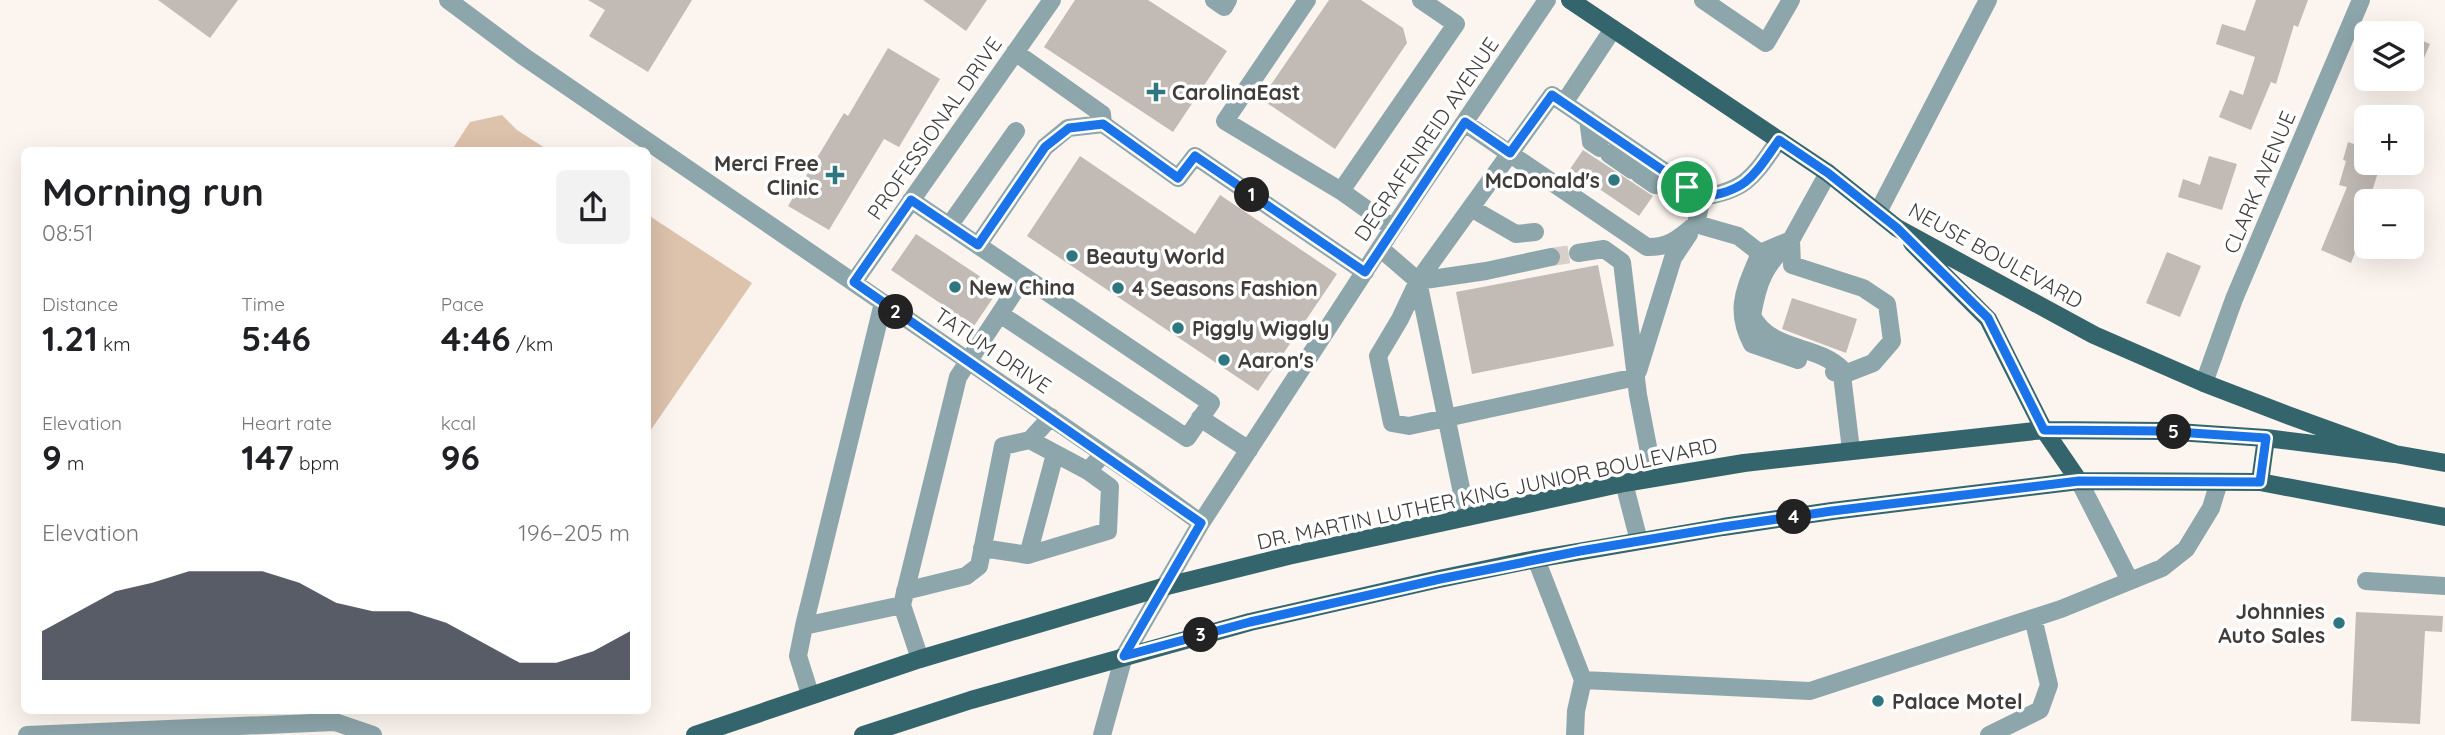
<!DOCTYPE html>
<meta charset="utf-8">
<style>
:root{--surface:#fff;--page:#f2f2f2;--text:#202124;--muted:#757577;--accent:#111827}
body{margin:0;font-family:Quicksand,sans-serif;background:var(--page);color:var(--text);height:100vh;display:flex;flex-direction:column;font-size:26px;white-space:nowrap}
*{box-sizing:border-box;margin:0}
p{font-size:23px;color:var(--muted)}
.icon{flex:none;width:38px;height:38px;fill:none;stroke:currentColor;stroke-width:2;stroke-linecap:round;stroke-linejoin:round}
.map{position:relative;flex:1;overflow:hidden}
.sheet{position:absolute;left:21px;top:147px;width:630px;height:567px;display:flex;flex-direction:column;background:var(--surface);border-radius:10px;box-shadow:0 7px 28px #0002}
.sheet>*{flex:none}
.fabs{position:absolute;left:2354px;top:21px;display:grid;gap:14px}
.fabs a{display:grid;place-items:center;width:70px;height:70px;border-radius:10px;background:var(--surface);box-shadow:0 7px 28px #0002;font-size:35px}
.pin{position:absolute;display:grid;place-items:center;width:60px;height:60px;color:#fff;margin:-30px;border:4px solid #fff;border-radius:50%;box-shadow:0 2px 7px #0007}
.km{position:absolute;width:35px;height:35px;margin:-18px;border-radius:50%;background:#222;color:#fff;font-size:19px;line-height:35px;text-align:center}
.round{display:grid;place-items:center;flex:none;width:74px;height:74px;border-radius:10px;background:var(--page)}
.overview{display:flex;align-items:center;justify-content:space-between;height:119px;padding:0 21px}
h1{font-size:38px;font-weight:800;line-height:52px}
.metrics{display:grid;grid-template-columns:repeat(3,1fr);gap:10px;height:119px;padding:7px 21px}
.metrics div{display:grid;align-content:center}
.metrics b{font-size:35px;font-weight:800}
.metrics small{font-size:19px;font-weight:400}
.metrics p{font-size:19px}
.chart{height:196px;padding:14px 21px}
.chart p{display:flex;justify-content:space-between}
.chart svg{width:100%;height:126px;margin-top:7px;fill:var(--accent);opacity:.7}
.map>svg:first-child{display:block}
</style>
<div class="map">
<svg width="2445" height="735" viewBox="0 0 2445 735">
<rect width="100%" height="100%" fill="#fcf4ee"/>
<path fill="#ddc2ac" d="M502,115L517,130L548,150H452L470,122Z
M648,215L752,283L648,434Z"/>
<path fill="#c2bbb5" d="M158,0H238L210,38Z
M588,0H692L648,72L589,36L605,10Z
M923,0H987L966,31Z
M1075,0H1148L1227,51L1173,132L1044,47Z
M1329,0H1361L1403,28L1407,43L1335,149L1261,99Z
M2256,0H2308L2298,27L2294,25L2276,84L2271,82L2251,130L2219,117L2230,90L2243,95L2255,57L2216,44L2222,24L2245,31Z
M2412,36L2430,44L2412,86Z
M888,48L940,79L899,147L884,139L829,230L788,206L844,113L848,116Z
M2348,142L2366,148V163H2381L2369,201H2366V225L2351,263L2321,250L2347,187L2339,185L2346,161L2343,160Z
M1583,150L1653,196L1639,216L1570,169Z
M1080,156L1195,234L1220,195L1337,274L1258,391L1027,236Z
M2209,156L2237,164L2222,210L2178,197L2183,179L2200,185Z
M916,234L999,289L974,326L891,270Z
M2167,252L2201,266L2180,317L2146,303Z
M1598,265L1614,346L1472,374L1456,292Z
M1792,298L1857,319L1846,353L1782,329Z
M2356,612L2443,616L2442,632L2425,631L2420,724L2351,721Z"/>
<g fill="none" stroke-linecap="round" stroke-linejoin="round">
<path stroke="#d6cfca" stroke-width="18" stroke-dasharray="18 9" stroke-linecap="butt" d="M1551,257L1578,253"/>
<path stroke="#8da6ab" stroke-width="18" d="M448,0L523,56L1139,478L1201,523
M1214,0L1224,7L1228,0
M1307,0L1225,121L1341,191
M1703,0L1766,43L1791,0
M1015,52L1102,114L1103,124
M1564,103L1613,29
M1588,119L1591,142L1600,148
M1465,123L1647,247C1670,248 1680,237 1696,224
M1609,154L1632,170
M1639,174L1655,185L1687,187
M1702,197L1696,224L1738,236L1760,253
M911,200L1211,403L1187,438L1000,314
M1471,208L1516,234L1535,232
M1878,212L1988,0
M949,226L1016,131
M1393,228L1341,191L1456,24L1421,0
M1791,240L1792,265L1863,288L1887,304L1892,341L1873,363L1842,375L1843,370C1816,343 1772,353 1752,316C1758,280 1765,265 1791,240Z
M978,245L1045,147L1068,128L1103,124L1178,178L1195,156L1365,272
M1380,248L1418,281L1467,517
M1578,253L1604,249L1622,262L1638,395L1654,478
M1418,281L1486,271L1551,257
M854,282L1052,0
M1798,360L1752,344C1733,308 1746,288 1760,253L1791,240L1828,173
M1638,371L1673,258L1689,234
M1834,372L1842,375L1851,450
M1636,377L1409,426L1392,423L1378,356L1400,319L1418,281L1552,95L1702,197C1748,190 1754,175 1779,140
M2204,383L2234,299L2361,0
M1200,418L1249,450
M1030,440L1088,471
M2079,481L2129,579
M1624,483L1639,541
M982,548L1028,555L1108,531L1110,487L1088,471L1103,454
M1028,555L1055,454
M1536,559L1583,680L1810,691L2061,609L2162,568L2186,549L2211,508L2219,482
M2366,581L2445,586
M905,591L966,576L979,566L1003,446L1030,440L1051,417
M902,605L920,659
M804,626L883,303
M810,694L798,656L804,626L902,605L958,377L1024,277
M27,735L335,722L373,735
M1102,735L1124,656L1201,523L1393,228L1547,0
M1575,735L1576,711L1583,680
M1989,735L2040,710L2049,685L2033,618"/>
<path stroke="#35656c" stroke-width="18" d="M1570,0L1828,173L1897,228L2094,335L2204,383L2290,416L2395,454L2445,463
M1912,243L1988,319L2044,430L2079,481
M2260,482L2266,438
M695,735L920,659L1163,587L1288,556L1624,483L1744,463L2044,430L2162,431L2266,438L2395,454
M863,735L971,700L1250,622L1439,579L1536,559L1723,527L1832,511L2079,481L2260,482L2445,517"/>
</g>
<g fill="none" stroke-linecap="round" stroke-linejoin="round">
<defs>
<path id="route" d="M1552,95L1702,197C1748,191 1754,175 1779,140L1828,173L1897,228L1988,318L2044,430L2162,431L2266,438L2260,482L2079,481L1832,511L1723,527L1580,551L1440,579L1250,622L1124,656L1201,523L854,282L911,200L978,245L1045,147L1069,128L1103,124L1178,178L1195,156L1365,272L1465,122L1510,153Z"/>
</defs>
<use href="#route" stroke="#fff" stroke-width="14"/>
<use href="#route" stroke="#1a73e8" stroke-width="9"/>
</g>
<g fill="#2e7680" stroke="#fff" stroke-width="2.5">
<path d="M1152.5 81.5h7v7h7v7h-7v7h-7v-7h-7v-7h7z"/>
<path d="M831.5 164.5h7v7h7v7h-7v7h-7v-7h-7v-7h7z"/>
<circle cx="1614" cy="180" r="7"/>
<circle cx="1072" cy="256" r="7"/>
<circle cx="955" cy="287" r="7"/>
<circle cx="1118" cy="288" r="7"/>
<circle cx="1178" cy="328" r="7"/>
<circle cx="1224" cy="360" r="7"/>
<circle cx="2339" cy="623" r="7"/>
<circle cx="1878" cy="701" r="7"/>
</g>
<g text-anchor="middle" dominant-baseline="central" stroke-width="7" stroke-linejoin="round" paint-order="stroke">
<g font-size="21" font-weight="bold" fill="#3f3c3a" stroke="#fff" text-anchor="start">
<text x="1172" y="92">CarolinaEast</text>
<text x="819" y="163" text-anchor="end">Merci Free<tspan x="819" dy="24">Clinic</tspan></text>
<text x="1600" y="180" text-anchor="end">McDonald's</text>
<text x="1086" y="256">Beauty World</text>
<text x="969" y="287">New China</text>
<text x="1132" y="288">4 Seasons Fashion</text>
<text x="1192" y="328">Piggly Wiggly</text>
<text x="1238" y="360">Aaron's</text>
<text x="2325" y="611" text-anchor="end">Johnnies<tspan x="2325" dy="24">Auto Sales</tspan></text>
<text x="1892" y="701">Palace Motel</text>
</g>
<g font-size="21" fill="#3f3c3a" stroke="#fff">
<text transform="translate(934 128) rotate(-55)">PROFESSIONAL DRIVE</text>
<text transform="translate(1426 139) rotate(-56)">DEGRAFENREID AVENUE</text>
<text transform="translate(2259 182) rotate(-67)">CLARK AVENUE</text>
<text transform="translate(1996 255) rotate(29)">NEUSE BOULEVARD</text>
<text transform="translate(993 350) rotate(34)">TATUM DRIVE</text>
<text transform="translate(1487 493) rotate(-12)">DR. MARTIN LUTHER KING JUNIOR BOULEVARD</text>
</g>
</g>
</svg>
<div class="fabs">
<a><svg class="icon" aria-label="layers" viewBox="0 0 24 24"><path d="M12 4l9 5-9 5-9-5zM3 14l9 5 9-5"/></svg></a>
<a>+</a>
<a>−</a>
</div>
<div class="pin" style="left:1687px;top:187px;background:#1e9e55"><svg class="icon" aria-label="arrive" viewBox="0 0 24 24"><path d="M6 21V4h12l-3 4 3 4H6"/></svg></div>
<b class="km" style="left:1252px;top:195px">1</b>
<b class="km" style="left:896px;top:312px">2</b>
<b class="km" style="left:1201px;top:635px">3</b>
<b class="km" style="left:1794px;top:517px">4</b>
<b class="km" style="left:2174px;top:432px">5</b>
<section class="sheet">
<div class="overview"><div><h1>Morning run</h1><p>08:51</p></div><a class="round"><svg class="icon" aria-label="share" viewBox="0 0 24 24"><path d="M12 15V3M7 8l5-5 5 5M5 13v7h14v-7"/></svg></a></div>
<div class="metrics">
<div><p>Distance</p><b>1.21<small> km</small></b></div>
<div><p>Time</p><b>5:46</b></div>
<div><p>Pace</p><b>4:46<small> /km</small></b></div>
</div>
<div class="metrics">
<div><p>Elevation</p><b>9<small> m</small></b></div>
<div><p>Heart rate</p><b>147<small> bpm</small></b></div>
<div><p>kcal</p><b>96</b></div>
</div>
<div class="chart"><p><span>Elevation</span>196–205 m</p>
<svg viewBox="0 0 160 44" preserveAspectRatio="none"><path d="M0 44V27L10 20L20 13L30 10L40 6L50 6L60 6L70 10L80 17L90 20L100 20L110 24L120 31L130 38L140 38L150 34L160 27V44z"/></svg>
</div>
</section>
</div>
